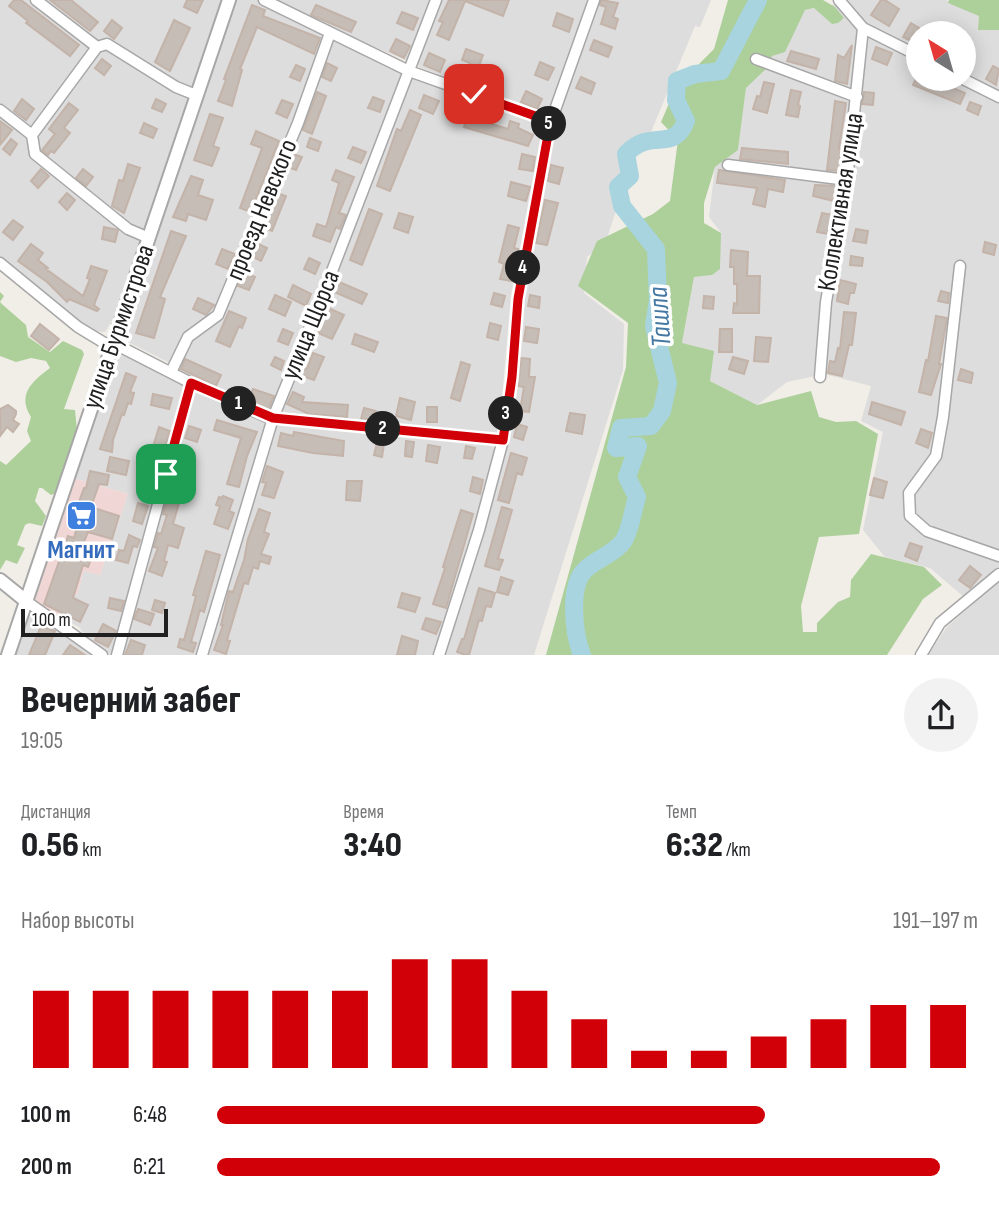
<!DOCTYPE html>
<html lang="ru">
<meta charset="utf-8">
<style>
:root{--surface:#fff;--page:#f2f2f2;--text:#202124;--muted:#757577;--accent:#d10008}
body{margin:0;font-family:"Sofia Sans Condensed",sans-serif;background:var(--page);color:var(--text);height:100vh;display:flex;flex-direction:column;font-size:26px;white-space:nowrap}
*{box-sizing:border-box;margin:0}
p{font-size:23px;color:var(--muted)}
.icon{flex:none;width:38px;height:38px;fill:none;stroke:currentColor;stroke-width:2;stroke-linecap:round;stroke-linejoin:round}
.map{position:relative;height:655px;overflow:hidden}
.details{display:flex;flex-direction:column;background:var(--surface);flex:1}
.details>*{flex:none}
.needle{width:46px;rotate:323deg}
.fabs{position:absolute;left:906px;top:21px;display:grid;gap:14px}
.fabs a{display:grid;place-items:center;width:70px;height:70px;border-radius:50%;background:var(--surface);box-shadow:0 4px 18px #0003;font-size:35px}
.scale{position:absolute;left:21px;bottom:18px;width:147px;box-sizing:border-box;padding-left:7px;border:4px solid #202020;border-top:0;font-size:19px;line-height:24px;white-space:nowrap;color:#202020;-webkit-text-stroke:5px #fff;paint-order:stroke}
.pin{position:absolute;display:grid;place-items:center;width:60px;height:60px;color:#fff;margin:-30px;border-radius:14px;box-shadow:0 4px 10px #0006}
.km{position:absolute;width:35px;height:35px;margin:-18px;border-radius:50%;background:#222;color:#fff;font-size:19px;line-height:35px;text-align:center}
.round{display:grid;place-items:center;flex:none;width:74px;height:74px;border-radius:37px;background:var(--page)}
.summary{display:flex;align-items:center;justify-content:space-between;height:119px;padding:0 21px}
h1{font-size:38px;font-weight:800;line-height:52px}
.stats{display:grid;grid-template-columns:repeat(3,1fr);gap:10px;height:119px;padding:7px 21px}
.stats div{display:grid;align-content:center}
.stats b{font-size:35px;font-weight:800}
.stats small{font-size:19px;font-weight:400}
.stats p{font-size:19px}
.chart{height:196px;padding:14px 21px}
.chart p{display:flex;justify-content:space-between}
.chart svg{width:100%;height:126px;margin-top:7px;stroke:var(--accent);stroke-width:6}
ul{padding:0 21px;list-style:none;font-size:23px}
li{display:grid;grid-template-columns:112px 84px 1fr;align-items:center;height:52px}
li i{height:18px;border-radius:9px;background:var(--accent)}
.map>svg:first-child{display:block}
</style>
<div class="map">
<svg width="999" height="655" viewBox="0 0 999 655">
<rect width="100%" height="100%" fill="#f1ede7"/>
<path fill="#dedddd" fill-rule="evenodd" d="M0,0H225L113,319L105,332L94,331L66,313L0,259Z
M235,0H259L324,32L325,38L216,312L170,363L126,341L121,336Z
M274,0H432L411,59L407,61L331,28Z
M440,0H590L548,110L545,113L536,112L419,67L416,60Z
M598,0H711L700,27L695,26L651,132L635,139L624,152L622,172L614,186L617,208L606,241L587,257L584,293L624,324L623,370L534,655H443L503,458L523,291L545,167L555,126Z
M839,0H946L999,22V567L964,597L930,568L885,557L863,530L883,432L861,421L871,386L824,374L787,382L757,405L710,381L682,343L694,277L712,275L721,233L709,217L715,167L738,150L746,88L805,10L837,4ZM919,33H964V79H919Z
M333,35L403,70V74L345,229L270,412L264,411L196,383L175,370L190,339L222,317Z
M410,76L533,119L544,127L511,294L499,434L496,436L401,425L281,416L279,413L356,222Z
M122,351L185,386L111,655L92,644L79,627L59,617L71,593L77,595L84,571L100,575L128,494L73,478L113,357Z
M196,391L263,420L266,428L219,577L198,655H120L192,395Z
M275,421L488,441L493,447L495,451L476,524L435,655H206Z
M999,581V655H928L947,627Z
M28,609L94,655H12Z"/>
<path fill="#f1d6d6" d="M73,478L128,494L100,575L84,571L77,595L71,594L59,617L35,602L33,598Z"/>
<path fill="#add09b" d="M728,0H823L835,7L844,18L838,23L832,24L814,8L805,10L785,52L772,56L767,68L746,88L738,150L715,167L704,203V223L721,233L720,269L712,275L694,277L682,343L714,351L710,381L757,405L811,391L819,417L836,422L856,421L878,434L859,534L819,537L801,606L803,632H817V623L838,602L850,597L851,580L871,554L924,567L942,585L923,599L887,655H546L626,367L628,323L578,286L597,241L653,214L670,201L678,140L661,122L676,87L714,49Z
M949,0H999V30H978L979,16L948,3Z
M0,292L4,296L0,302L3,305L26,325L28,337L50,352L63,341L82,350L84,354L64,409L75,410L77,431L56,493L51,495L42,488H39L35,501L46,516L42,526L29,523L25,525L17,545L25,548L17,564L6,560L0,570V461L6,465L31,441L27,431L31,417C17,395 31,382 50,368L46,361L31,358L16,362L0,356Z"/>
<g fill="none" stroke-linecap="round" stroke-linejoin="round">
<path stroke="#a7d4df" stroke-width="18" d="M582,655C574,635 568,586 585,570C596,559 616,553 624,540C631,528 633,510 637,497L627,477L638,446L616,448L621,428L651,426L662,411L668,383L654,326L658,300L656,249L622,206L618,187L630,176L626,154C650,127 673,154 686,121L676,100L677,81L695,74L721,71L758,0"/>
</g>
<path fill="#c6bdb6" stroke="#c3b3a9" stroke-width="2" d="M14,0H21L79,45L70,56L26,23L28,21L9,6Z
M50,0H71L98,22L90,31Z
M187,0H203L197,13L184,7Z
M449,0H509L503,16L465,1L449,40L437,35L443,22L439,21Z
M601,0L618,3L613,17L618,19L615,29L601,24L606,7L600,5Z
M881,0H885L899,9L889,26L871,15Z
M252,5L265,10L263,16L320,38L314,54L257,27L240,69L242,70L232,106L218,101L226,80L224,79Z
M316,5L356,22L351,32L311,15Z
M402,12L418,18L413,30L397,23Z
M557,13L573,19L569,32L553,26Z
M112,20L122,28L114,39L104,31Z
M174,20L190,28L170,71L155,62Z
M911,23L919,28V45L903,37Z
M396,39L410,46L404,58L390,51Z
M594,40L612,47L608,57L590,50Z
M852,45L847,84L835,81L838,55L844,58Z
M876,47L892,53L887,65L872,59Z
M466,49L483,55L477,71L503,82L499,93L464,79L470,63L462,60Z
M791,51L819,59L816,69L787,61Z
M429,53L445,60L440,72L424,65Z
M102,59L111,66L104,75L95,68Z
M540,62L554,68L548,80L535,75Z
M327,63L337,68L331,81L322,77Z
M296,65L305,69L300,81L290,77Z
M993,66L999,69L996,85L986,79Z
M581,77L595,83L591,94L576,88Z
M916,79L936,81L965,93L960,104L913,85Z
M764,82L774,84L767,113L753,109L757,96L760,97Z
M791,90L801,92L798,105L800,106L798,117L786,115Z
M526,91L542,99L537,109L521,102Z
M317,92L326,96L312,134L303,130Z
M864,92L874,93L873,105L862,104Z
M424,95L439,101L433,114L419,108Z
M373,97L384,101L380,112L368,108Z
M22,99L34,109L26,120L14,111Z
M156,99L166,104L162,112L152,108Z
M282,100L293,104L287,118L276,113Z
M835,101L846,103L839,149H841L839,171L827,170Z
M970,102L981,106L978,115L967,110Z
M69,103L78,110L64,128L70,133L54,153L51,151L48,155L42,150L55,134L49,129Z
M472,103L493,110L488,123L508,129L510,121L519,124L518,128L533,135L528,146L464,127Z
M410,110L421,115L390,191L377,186L397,129L401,131Z
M210,114L223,118L213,146L219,148L212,166L194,160Z
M0,121L12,130L0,145Z
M144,123L157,129L153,138L140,133Z
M256,131L279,141L251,212L240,208L262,148L251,144Z
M310,138L321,142L318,151L307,147Z
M11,139L17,144L10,155L3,149Z
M353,147L366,152L361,163L348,158Z
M742,148L788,152V164L740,159Z
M293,154L302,157L296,170L288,167Z
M522,154L535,157L533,171L519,169Z
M128,164L140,168L124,213L112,206L119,180L123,181Z
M551,165L563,168L559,184L548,181Z
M41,169L49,176L38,188L31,181Z
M83,169L93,177L86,186L76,178Z
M336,170L354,177L339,213L346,215L340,229L336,227L330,242L313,236L317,224L326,227L339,183L332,180Z
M719,170L785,180L783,192L768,189L765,207L753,204L757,188L717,183Z
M191,176L203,180L198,195L213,200L206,220L188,214L186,221L173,217Z
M511,182L530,187L526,201L508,196Z
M815,185L838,186L834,201L813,196Z
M67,193L75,200L67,210L59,202Z
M277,193L286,196L272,231L263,227Z
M545,200L558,203L547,245L536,243Z
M369,209L382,214L362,265L350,260Z
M399,213L413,217L408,233L394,228Z
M822,213L833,215L829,234L817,232Z
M13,220L23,227L13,240L3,232Z
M508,225L519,228L514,248L518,249L511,281L500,279L504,264L499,262Z
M104,227L118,230L115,242L102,239Z
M856,229L868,231L866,243L853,241Z
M171,231L186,236L160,297L165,299L154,338L136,333Z
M985,242L996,245L994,255L983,252Z
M256,243L267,248L261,261L251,256Z
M31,244L43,253L38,260L48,268L46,269L83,296L90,279L87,278L91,266L107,271L94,305L99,309L97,311L69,299L67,302L47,282L18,261Z
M222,249L235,254L228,269L216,264Z
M731,250L748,252L747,276H760L759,313H733L734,303L737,304V284H734V267H730Z
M851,256L863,258L862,266L850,265Z
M309,258L320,263L315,274L304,269Z
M244,272L255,277L249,290L238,286Z
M840,280L856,284L854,293H850L848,304L837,301Z
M337,281L367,294L362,304L332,291Z
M293,285L311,294L306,306L288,297Z
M941,291L949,293L948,303L938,301Z
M494,293L505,296L502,307L491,304Z
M275,295L291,302L285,316L269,309Z
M530,295L540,297L539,308L528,306Z
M704,296L714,297L713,309L703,308Z
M198,298L214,305L206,315L193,309Z
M326,307L344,315L332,339L318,333Z
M229,311L246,318L242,328L239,326L230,347L216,341Z
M844,312L856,313L852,345H849L842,376L828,373L830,361L835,362L838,348L840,349Z
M936,316L947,318L939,364H941L931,395L919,392L926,360L928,361Z
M490,323L501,326L498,340L487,337Z
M40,324L59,339L49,350L31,336Z
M526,327L539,329L537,343L524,341Z
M283,329L293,333L288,345L278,341Z
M720,329H732V352H719Z
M355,334L378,342L374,352L352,344Z
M756,337L771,338L768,362L754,361Z
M313,353L324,357L314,380L300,375L302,367L307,369Z
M275,357L284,361L281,370L271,365Z
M733,357L748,361L744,374L729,369Z
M521,358L530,359L529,377H535L529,412L520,411L524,387L518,386Z
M185,359L221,375L216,386L181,369Z
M461,362L470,365L460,401L451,398Z
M961,369L973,373L971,383L958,380Z
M126,373L136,377L130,392L134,393L131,404L128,403L124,415L122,414L113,440L112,452L100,449Z
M253,389L274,396L268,410L249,401Z
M293,392L304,397L302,402L348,405L347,417L309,414L287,404Z
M153,394L172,398L169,409L151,405Z
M400,398L415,402L411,420L396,416Z
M872,402L905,412L901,425L869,414Z
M8,405L16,411V414L13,420L19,424L13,432L7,427L0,436V409Z
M427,407H437V422H427Z
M364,408L376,411L374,420L361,419Z
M570,413L585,415L582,434L566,431Z
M217,420L257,432L247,456L239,487L227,484L241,438L214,430Z
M517,424L527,427L523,440L514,437Z
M189,426L201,430L197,442L185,438Z
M159,427L170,431L152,490L141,486Z
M921,429L932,433L928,448L916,443Z
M294,432L344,441L343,456L313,453L278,446L281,433L293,436Z
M406,441L414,442L412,457L405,456Z
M377,443L384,444L382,457L374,455Z
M428,445L440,447L437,463L426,461Z
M466,446L475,448L472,459L464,458Z
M511,453L527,458L522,475L517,473L509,503L498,500Z
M110,457L129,461L126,475L107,471Z
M180,457L191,461L173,524L184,528L178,548L168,545L164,561L167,562L162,576L149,571L158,548L154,547L158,533L161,534L167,515L163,514Z
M267,466L283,472L274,498L262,495L266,483L262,482Z
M90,471L109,475L107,485L99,484L91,507L119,516L112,539L88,532L81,549L93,554L88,567L83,565L73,598L88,605L80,622L44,604L68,536L74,538L78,523L72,521L84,488H86Z
M473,477L483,480L480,494L470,491Z
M874,478L887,482L883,498L870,495Z
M347,481H362L360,501L346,500Z
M223,496L233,500L229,511L234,513L228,529L214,524L220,506L216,505L219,497L222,498Z
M138,503L148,506L142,524L133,521Z
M502,507L512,510L498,559L503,560L499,570L485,566Z
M259,509L270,513L264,532L269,534L261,554L271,557L269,564L260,561L258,569L253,567L248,584L244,583L227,640L230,641L226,654L214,650L223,625H221L229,591L233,592L244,560L248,539Z
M461,510L473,514L446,608L433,604L445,568L443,567Z
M129,535L140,540L137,547L133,546L128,563L116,560L119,550L124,551Z
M910,543L922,547L917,561L905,556Z
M206,551L220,555L204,612L200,610L191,642L196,643L193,652L178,647L180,639L184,640L196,596L193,595Z
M970,566L981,575L970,588L959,580Z
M501,577L513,581L508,595L497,592Z
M479,588L495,593L491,607L486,606L482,621L479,620L469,655H466L457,652L462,639H464Z
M402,593L420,598L415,612L398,607Z
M110,598L124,601L121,611L108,608Z
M155,600L165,603L162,613L152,610Z
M138,609L154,614L150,625L134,619Z
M426,618L441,622L436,634L422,629Z
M103,624L116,631L108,647L95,640Z
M41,626L55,631L51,641L45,655H29Z
M402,636L418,641L415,655H397Z
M131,640L145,645L142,655H125Z
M70,645L85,655H63Z"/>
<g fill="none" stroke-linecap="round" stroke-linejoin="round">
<defs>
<path id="minor" d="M36,0L97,47L107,44L176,87L196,95
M264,0L409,71L538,117L550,124
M839,0L863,28L919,56
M756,59L857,97
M963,79L999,97
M0,110L32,135L35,154L128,229L149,238
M32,135L97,47
M728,165L847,180
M0,263L78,327L111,347
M960,266L943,417L936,456L909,493L910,516L927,531L999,556
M113,343L191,383L267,417L503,440
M171,372L188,337L218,315L298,123L330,33
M820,377L826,302L847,180L863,28
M26,601L102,655
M117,655L191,383
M202,655L273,418L319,305L436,0
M439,655L479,530L503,440L512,377L518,299L550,124L594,0
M921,655L940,623L999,574"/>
<path id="tertiary" d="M0,580L26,601
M8,655L229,0"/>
</defs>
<use href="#minor" stroke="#a7a7a7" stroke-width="13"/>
<use href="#tertiary" stroke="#a7a7a7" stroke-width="16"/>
<use href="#minor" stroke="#fff" stroke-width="10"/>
<use href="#tertiary" stroke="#fff" stroke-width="12"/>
</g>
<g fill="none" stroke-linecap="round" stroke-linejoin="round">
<defs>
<path id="route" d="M166,474L191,383L273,418L503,440L512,377L518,299L550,124L538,117L474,94"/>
</defs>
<use href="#route" stroke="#fff" stroke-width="14"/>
<use href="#route" stroke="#d10008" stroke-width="9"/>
</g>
<defs>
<symbol id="supermarket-square" viewBox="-11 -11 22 22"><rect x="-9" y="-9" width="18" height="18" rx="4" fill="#3f7fe0" stroke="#fff"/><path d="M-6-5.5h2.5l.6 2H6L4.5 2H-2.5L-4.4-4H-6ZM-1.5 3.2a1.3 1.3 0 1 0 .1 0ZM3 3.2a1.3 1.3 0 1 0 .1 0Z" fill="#fff"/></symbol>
</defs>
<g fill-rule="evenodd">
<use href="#supermarket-square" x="64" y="498" width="35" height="35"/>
</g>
<g text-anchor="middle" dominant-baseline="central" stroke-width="7" stroke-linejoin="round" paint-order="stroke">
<g font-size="26" fill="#202020" stroke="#fff">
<text transform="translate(841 202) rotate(-81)">Коллективная улица</text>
<text transform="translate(262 210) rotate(-68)">проезд Невского</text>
<text transform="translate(311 325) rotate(-68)">улица Щорса</text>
<text transform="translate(119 327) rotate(-71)">улица Бурмистрова</text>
</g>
<g font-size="26" font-weight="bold" fill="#366cbe" stroke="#fff">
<text x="81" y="550">Магнит</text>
</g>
<g font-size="28" font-style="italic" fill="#4578a2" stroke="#fff">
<text transform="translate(660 317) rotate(-94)">Ташла</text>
</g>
</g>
</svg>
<div class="fabs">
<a><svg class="needle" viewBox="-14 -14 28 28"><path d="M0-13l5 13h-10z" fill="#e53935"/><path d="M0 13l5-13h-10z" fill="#757577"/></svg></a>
</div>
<div class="scale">100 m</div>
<div class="pin" style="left:166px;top:474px;background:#1e9e55"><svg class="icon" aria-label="arrive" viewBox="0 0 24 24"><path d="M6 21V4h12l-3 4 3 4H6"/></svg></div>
<div class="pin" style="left:474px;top:94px;background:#d93025"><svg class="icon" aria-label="check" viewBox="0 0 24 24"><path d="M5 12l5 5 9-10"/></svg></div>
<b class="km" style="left:239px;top:404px">1</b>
<b class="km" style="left:383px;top:429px">2</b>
<b class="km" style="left:506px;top:414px">3</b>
<b class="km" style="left:523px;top:268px">4</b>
<b class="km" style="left:549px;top:124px">5</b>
</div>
<section class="details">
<div class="summary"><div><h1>Вечерний забег</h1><p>19:05</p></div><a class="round"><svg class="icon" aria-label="share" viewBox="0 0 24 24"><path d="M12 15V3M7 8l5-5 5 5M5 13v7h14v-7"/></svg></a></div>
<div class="stats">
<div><p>Дистанция</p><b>0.56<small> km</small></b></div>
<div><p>Время</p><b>3:40</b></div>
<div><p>Темп</p><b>6:32<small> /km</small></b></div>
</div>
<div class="chart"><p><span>Набор высоты</span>191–197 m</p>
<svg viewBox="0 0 160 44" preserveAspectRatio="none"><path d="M5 44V17M15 44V17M25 44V17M35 44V17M45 44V17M55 44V17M65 44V6M75 44V6M85 44V17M95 44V27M105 44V38M115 44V38M125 44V33M135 44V27M145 44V22M155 44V22"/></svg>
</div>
<ul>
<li><b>100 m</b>6:48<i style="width:72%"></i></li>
<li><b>200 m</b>6:21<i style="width:95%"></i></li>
</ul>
</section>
